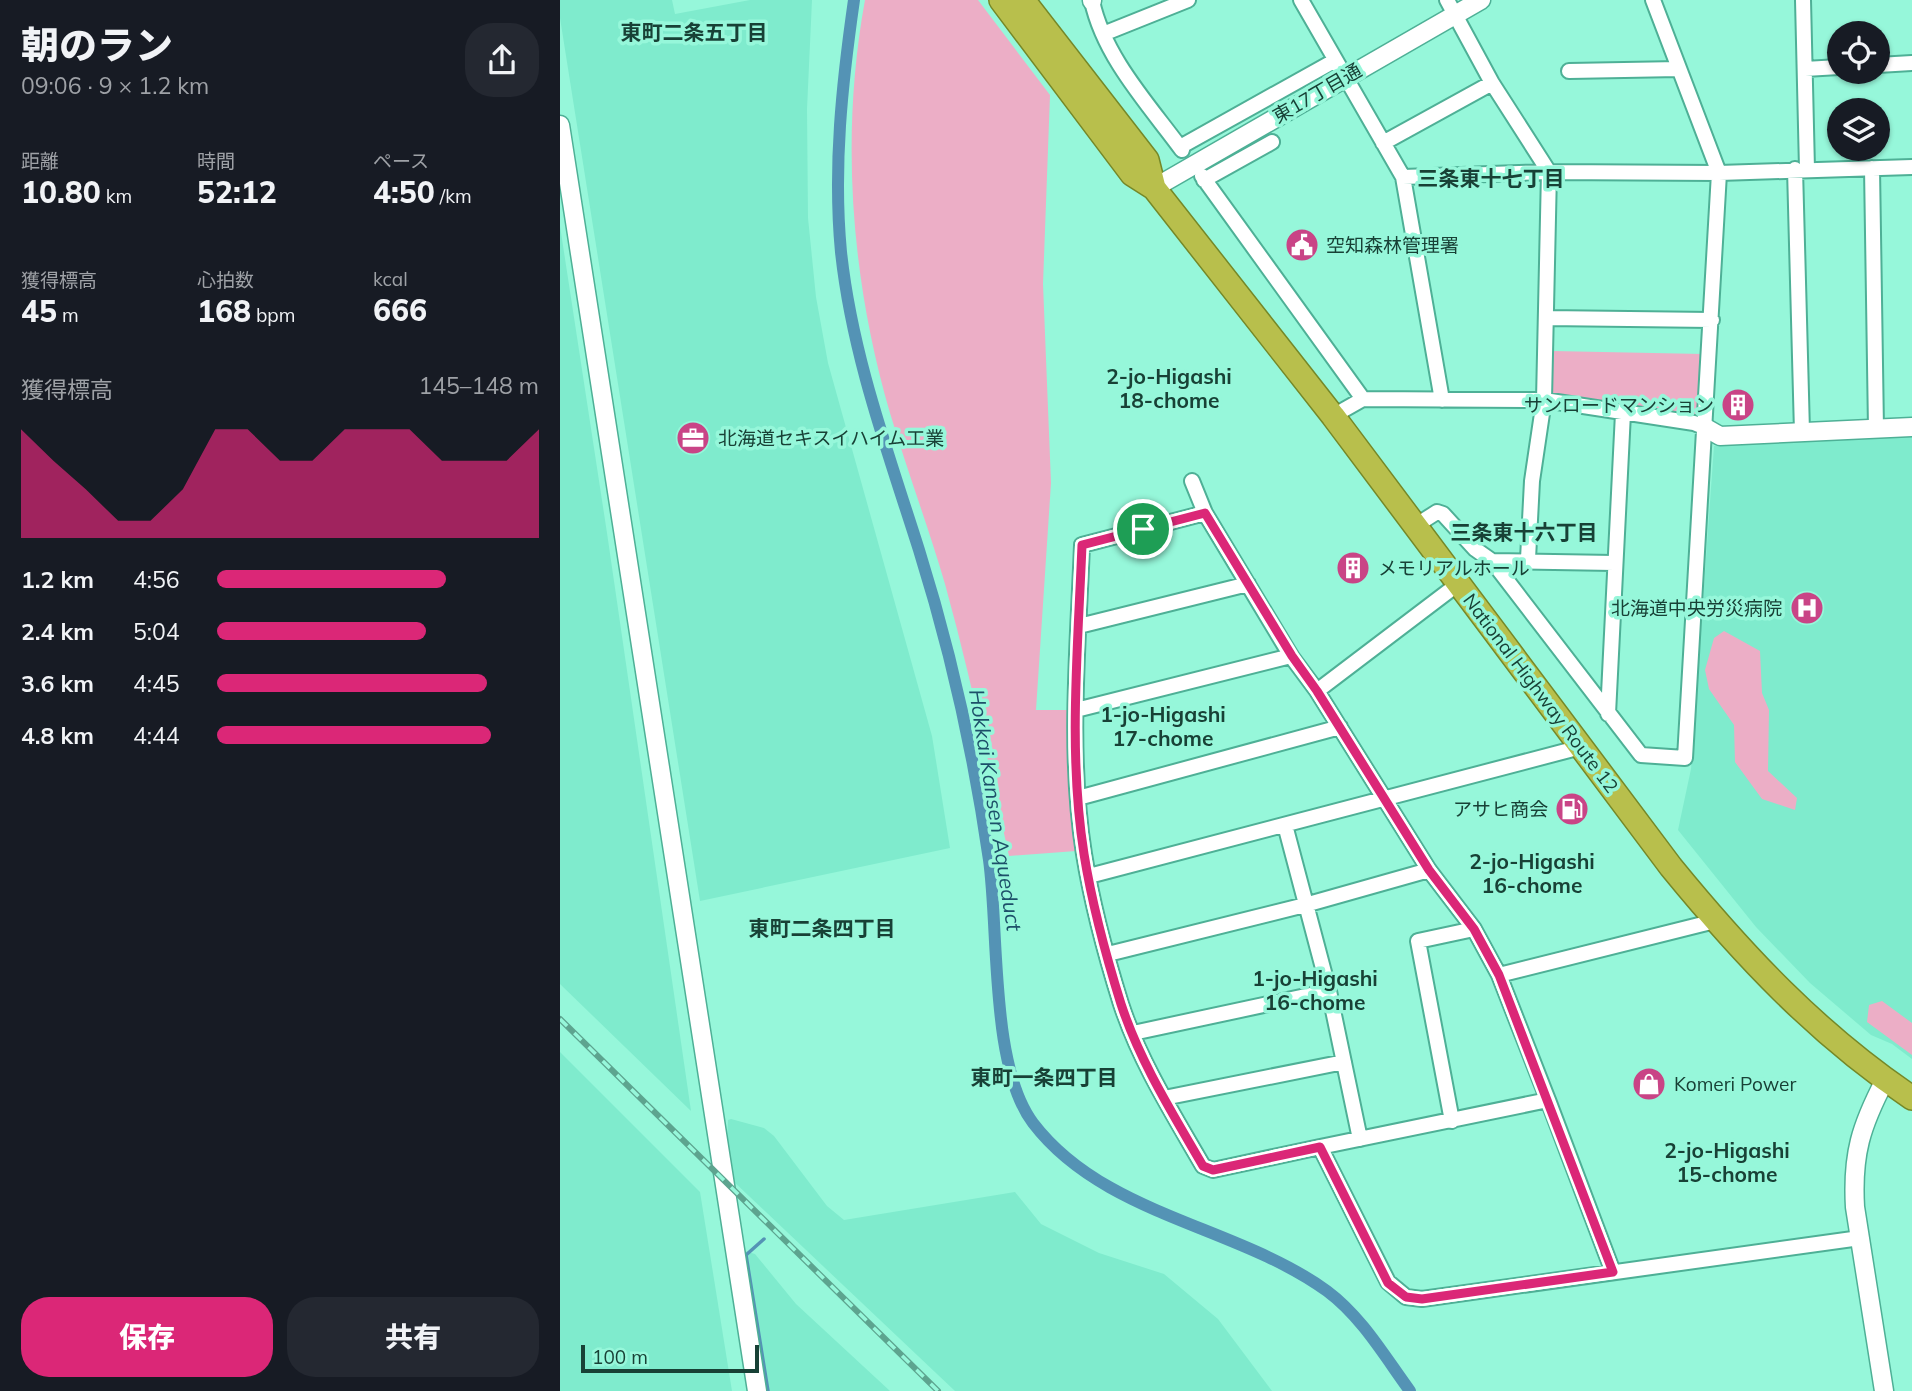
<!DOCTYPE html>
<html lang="ja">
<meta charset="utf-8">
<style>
:root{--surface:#171b24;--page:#242831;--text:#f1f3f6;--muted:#9ea1a6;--accent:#db2777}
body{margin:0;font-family:Mulish,"Noto Sans JP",sans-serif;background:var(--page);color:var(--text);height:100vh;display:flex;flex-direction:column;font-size:26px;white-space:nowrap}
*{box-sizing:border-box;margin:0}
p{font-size:23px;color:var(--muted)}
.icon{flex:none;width:38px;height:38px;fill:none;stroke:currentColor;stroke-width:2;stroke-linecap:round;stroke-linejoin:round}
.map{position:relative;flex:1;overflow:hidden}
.details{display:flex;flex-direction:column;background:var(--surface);width:560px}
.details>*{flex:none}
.tools{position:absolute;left:1267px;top:21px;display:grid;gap:14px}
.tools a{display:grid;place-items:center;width:63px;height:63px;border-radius:50%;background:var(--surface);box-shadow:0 2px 5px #0004;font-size:35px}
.scale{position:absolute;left:21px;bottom:18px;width:178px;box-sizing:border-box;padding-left:7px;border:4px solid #184136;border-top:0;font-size:19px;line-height:24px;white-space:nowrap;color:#184136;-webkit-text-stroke:5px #96f7da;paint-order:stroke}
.pin{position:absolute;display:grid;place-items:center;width:60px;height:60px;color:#fff;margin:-30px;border:4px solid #fff;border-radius:50%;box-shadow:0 2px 7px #0007}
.round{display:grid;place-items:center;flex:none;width:74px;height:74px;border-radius:28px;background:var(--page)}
.overview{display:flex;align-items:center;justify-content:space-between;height:119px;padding:0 21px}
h1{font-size:38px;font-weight:800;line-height:52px}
.figures{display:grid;grid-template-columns:repeat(3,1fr);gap:10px;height:119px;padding:7px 21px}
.figures div{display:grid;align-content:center}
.figures b{font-size:30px;font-weight:800}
.figures small{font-size:19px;font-weight:400}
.figures p{font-size:19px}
.chart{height:196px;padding:14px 21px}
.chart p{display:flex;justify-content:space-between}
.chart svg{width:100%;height:126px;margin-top:7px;fill:var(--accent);opacity:.7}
.primary-button{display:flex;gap:14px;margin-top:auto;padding:14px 21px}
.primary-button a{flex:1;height:80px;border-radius:28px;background:var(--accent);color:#fff;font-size:28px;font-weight:800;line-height:80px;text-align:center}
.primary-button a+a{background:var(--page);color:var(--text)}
ul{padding:0 21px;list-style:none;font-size:23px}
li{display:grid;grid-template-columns:112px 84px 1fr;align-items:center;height:52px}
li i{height:18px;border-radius:9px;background:var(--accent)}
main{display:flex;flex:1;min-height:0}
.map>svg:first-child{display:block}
</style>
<main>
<section class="details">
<div class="overview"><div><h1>朝のラン</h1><p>09:06 · 9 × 1.2 km</p></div><a class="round"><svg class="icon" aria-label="share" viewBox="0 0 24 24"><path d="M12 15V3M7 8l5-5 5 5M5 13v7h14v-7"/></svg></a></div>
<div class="figures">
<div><p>距離</p><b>10.80<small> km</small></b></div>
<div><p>時間</p><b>52:12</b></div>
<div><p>ペース</p><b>4:50<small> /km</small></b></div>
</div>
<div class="figures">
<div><p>獲得標高</p><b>45<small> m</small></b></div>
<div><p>心拍数</p><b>168<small> bpm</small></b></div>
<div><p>kcal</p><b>666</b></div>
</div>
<div class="chart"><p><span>獲得標高</span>145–148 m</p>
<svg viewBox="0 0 160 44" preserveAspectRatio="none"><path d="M0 44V6L10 17L20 27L30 38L40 38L50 27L60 6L70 6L80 17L90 17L100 6L110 6L120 6L130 17L140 17L150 17L160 6V44z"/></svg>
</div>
<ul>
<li><b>1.2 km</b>4:56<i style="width:71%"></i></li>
<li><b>2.4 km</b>5:04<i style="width:65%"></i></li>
<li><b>3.6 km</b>4:45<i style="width:84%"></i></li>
<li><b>4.8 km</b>4:44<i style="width:85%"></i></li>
</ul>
<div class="primary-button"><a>保存</a><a>共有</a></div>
</section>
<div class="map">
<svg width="1352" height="1391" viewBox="0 0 1352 1391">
<rect width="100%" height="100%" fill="#96f7da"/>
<path fill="#7febcd" d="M0,0H112L115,14L190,0H252L247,109L248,218L256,297L268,363L372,736L390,848L140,901L0,18Z
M0,226L47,533L131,1111L0,984Z
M1352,434V1059L1332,1044L1311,1035L1250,983L1196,927L1118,830L1131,769L1154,446Z
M0,1052L140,1192L172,1391H0Z
M171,1119L204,1128L214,1136L267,1206L284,1220L455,1192L481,1224L539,1253L604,1274L658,1319L712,1391H395L171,1179L167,1144L168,1120Z
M185,1251L195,1254L236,1304L330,1391H208Z"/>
<path fill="#ecaec6" d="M305,0H418L490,95L483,284L491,483L476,710H511L516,851L449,856C429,765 410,674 385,584C368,526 347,470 330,413C291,279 280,137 305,0Z
M992,351L1143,354L1139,417L991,393Z
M1164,631L1200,651L1202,693L1209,710L1208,771L1237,798L1235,810L1202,799L1175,762L1174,725L1149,689L1145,670L1154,638Z
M1322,1001L1352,1023V1055L1307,1022L1309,1005Z"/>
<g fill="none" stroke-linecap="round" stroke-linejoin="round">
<path stroke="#5493b5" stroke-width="3.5" d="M204,1239L186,1255L208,1391"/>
<path stroke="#5493b5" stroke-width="12" d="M294,0C282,84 273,167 281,252C292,355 328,452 359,550C391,652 414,755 429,860C439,932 430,1066 473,1123C544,1216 676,1225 767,1291C802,1317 825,1357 850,1391"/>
<defs>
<path id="minor" d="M741,0L843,177L882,400
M887,0L932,83L989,172L984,400L972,481L968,559
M1243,0L1247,169
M532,1C544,57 589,105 622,150
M543,34L628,0
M1318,65L1352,63
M1245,69L1279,67
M1009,71L1119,69
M823,143L932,83
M620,147L774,61
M1312,168L1316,429
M1235,169L1242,432
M642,176L803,399
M843,177L989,172L1159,173L1352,167
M644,180L712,142
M986,318L1152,320
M773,416L803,399L984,400L1134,423L1146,428
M632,481L645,513L731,656L757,691L869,870L914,929L939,975L988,1100L760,1147L828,1282L846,1297L862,1299L1300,1238
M645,513L522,545C518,647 508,753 524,854C532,904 546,956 561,1004C580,1062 613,1114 643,1166L653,1170L760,1147
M855,526L877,512L883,514L915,549L932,561L1054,563
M932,561L1081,755L1125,758L1159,173L1093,0
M519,626L688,584
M757,691L898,584
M516,710L731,656
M1048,714L1063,413
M518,798L780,727
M725,825L769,991L800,1139
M529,876L1021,747
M548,954L745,905L869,870
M939,975L1155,921
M573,1033L769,991
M604,1098L784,1062
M988,1100L1053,1272
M892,1121L858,941L914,929"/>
<path id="tertiary" d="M532,1V0
M0,125L197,1391
M594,188L921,0
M1146,428L1160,436L1352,427
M1324,1391L1295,1207C1292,1154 1301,1126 1325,1080"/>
<path id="trunk" d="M441,0L572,174L594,188L773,416L1111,867C1183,955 1257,1034 1352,1098
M463,0L587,160L594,188"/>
</defs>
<use href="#minor" stroke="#4eb096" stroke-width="18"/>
<use href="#tertiary" stroke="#4eb096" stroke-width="21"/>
<use href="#trunk" stroke="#758828" stroke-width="26"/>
<use href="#minor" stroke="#fff" stroke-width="14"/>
<use href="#tertiary" stroke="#fff" stroke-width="18"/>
<use href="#trunk" stroke="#b8bf4c" stroke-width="23"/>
<defs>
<path id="rail" d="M0,1019L378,1391"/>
</defs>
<use href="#rail" stroke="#5da48f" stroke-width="6"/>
<use href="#rail" stroke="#96f7da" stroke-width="3.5" stroke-dasharray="10" stroke-linecap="butt"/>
</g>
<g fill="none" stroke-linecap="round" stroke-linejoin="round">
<defs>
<path id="route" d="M645,513L732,656L757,691L869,870L914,929L939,975L1053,1272L862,1299L846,1297L828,1283L760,1147L653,1170L643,1166C613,1114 580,1062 561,1004C546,956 532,904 524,854C508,753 518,647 522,545Z"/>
</defs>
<use href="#route" stroke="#fff" stroke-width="14"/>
<use href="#route" stroke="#db2777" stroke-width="9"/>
</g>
<defs>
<symbol id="civic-disc" viewBox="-11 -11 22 22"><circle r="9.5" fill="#c94486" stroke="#96f7da"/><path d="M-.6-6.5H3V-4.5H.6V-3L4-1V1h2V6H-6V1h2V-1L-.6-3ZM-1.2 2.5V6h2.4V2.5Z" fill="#fff"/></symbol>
<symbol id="building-disc" viewBox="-11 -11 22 22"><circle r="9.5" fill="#c94486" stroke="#96f7da"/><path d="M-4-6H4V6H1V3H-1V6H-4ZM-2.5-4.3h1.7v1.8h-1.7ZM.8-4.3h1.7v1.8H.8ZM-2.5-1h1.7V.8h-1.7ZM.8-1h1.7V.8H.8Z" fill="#fff"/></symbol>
<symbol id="office-disc" viewBox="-11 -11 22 22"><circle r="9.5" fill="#c94486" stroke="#96f7da"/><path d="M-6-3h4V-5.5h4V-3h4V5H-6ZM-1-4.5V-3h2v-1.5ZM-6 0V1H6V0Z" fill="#fff"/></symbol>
<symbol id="hospital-disc" viewBox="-11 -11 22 22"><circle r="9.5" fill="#c94486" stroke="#96f7da"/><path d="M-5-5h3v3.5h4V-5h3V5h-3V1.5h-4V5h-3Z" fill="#fff"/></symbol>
<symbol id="fuel-disc" viewBox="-11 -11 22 22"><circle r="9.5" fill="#c94486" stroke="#96f7da"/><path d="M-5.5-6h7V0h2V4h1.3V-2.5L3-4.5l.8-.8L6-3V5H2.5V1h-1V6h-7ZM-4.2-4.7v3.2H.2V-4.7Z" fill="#fff"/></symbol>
<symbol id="shop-disc" viewBox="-11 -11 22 22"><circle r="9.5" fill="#c94486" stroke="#96f7da"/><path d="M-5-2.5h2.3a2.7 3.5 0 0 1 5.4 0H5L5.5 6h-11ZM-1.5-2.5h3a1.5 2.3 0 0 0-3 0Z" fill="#fff"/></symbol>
</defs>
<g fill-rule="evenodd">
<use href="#civic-disc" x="723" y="226" width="38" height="38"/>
<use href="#building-disc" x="1159" y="386" width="38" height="38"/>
<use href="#office-disc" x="114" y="419" width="38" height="38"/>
<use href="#building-disc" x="774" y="549" width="38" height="38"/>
<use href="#hospital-disc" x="1228" y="589" width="38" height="38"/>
<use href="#fuel-disc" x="993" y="790" width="38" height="38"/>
<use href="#shop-disc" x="1070" y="1065" width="38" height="38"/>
</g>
<g text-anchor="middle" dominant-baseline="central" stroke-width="7" stroke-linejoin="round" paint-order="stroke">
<g font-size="19" fill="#184136" stroke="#96f7da">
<text transform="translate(757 93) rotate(-30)">東17丁目通</text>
<text transform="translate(981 693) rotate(53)">National Highway Route 12</text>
</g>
<g font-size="19" fill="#184136" stroke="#96f7da" text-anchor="start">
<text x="766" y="245">空知森林管理署</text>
<text x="1154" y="405" text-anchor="end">サンロードマンション</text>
<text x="158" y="438">北海道セキスイハイム工業</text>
<text x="818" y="568">メモリアルホール</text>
<text x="1222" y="608" text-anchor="end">北海道中央労災病院</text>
<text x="988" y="809" text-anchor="end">アサヒ商会</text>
<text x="1114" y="1084">Komeri Power</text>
</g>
<g font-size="21" font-weight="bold" fill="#184136" stroke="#96f7da">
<text x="134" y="32">東町二条五丁目</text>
<text x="931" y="178">三条東十七丁目</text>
<text x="609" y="376">2-jo-Higashi<tspan x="609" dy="24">18-chome</tspan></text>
<text x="964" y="532">三条東十六丁目</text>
<text x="603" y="714">1-jo-Higashi<tspan x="603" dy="24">17-chome</tspan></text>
<text x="972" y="861">2-jo-Higashi<tspan x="972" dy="24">16-chome</tspan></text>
<text x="262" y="928">東町二条四丁目</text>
<text x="755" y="978">1-jo-Higashi<tspan x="755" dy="24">16-chome</tspan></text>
<text x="484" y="1077">東町一条四丁目</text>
<text x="1167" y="1150">2-jo-Higashi<tspan x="1167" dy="24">15-chome</tspan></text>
</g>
<g font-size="21" font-style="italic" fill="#1d5069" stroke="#96f7da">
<text transform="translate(436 810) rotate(81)">Hokkai Kansen Aqueduct</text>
</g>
</g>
</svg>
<div class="tools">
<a><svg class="icon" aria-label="locate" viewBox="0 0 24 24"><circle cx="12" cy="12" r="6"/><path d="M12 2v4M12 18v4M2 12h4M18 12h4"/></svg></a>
<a><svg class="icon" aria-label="layers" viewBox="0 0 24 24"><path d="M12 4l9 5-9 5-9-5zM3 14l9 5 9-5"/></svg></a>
</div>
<div class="scale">100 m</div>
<div class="pin" style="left:583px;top:529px;background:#1e9e55"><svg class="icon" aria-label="arrive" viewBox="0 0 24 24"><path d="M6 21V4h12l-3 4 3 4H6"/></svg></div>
</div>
</main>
